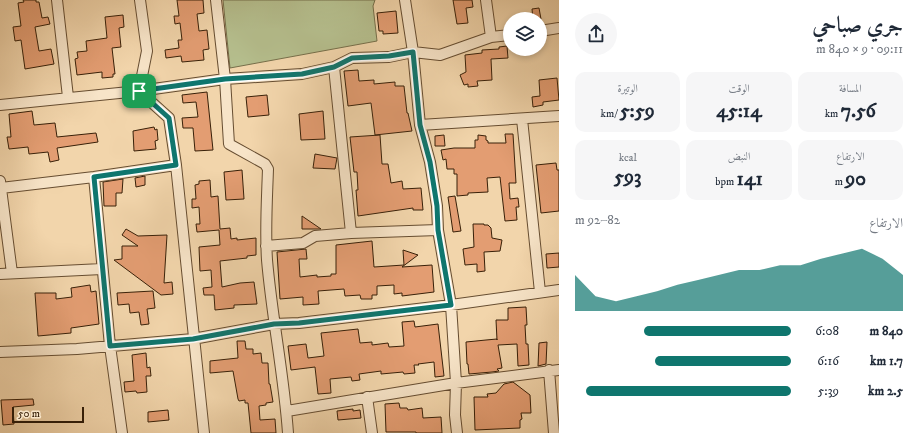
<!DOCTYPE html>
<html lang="ar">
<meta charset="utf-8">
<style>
:root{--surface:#fff;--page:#f6f6f7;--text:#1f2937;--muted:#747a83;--accent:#0f766e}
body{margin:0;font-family:"IM FELL DW Pica",Amiri,serif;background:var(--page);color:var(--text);direction:rtl;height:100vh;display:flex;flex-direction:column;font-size:15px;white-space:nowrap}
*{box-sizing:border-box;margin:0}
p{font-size:13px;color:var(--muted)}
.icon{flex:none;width:22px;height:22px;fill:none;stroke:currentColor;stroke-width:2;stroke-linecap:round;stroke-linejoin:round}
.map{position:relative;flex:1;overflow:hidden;direction:ltr}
.details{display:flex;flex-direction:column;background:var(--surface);width:360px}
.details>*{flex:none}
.controls{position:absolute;left:503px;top:12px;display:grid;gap:8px}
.controls a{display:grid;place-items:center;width:44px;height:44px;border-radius:50%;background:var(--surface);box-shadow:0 2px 6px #0003;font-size:20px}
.scale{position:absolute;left:12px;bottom:10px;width:72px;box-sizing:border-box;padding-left:4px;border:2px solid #382008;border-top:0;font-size:11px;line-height:14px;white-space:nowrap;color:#382008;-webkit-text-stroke:3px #f7e4c8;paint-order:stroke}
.pin{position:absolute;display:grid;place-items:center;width:34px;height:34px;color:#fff;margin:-17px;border-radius:8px;box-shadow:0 2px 6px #0006}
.round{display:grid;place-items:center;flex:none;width:42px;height:42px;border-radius:21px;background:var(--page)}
.overview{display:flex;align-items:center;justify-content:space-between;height:68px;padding:0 16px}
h1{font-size:22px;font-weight:800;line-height:30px}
.stats{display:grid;grid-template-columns:repeat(3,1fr);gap:6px;height:68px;padding:4px 16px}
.stats div{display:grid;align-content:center;border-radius:10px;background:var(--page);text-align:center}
.stats b{font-size:20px;font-weight:800}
.stats small{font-size:11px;font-weight:400}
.stats p{font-size:11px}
.chart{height:112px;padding:8px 16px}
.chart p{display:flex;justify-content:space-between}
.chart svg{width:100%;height:72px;margin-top:4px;fill:var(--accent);opacity:.7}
ul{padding:0 16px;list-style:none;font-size:13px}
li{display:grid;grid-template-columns:64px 48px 1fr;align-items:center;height:30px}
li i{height:10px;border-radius:5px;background:var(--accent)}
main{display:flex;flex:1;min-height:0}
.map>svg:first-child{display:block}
</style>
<main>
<section class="details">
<div class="overview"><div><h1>جري صباحي</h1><p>09:11 · 9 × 840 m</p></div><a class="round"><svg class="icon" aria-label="share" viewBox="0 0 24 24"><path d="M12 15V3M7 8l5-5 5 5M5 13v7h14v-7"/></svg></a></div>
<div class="stats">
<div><p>المسافة</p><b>7.56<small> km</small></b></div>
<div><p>الوقت</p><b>45:14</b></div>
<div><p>الوتيرة</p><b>5:59<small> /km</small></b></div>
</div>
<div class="stats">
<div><p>الارتفاع</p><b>90<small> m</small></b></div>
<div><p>النبض</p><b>141<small> bpm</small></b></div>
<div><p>kcal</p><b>593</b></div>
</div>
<div class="chart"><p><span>الارتفاع</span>82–92 m</p>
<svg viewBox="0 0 160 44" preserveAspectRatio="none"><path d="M0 44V22L10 35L20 38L30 35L40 32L50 28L60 25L70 22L80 19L90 19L100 16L110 16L120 12L130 9L140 6L150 12L160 22V44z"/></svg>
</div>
<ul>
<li><b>840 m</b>6:08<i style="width:68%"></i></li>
<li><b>1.7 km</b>6:16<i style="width:63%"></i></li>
<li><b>2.5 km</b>5:39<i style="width:95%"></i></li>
</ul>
</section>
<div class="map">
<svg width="559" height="433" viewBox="0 0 559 433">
<rect width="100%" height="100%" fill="#f2d5ab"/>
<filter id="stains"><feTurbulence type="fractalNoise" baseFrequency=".005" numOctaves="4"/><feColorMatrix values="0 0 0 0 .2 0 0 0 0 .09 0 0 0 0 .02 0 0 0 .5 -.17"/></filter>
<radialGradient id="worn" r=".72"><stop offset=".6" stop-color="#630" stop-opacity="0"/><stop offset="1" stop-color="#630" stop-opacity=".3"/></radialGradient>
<path fill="#b5be8d" stroke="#766f4a" d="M223,0H375L373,6L377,41L230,68Z"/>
<path fill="#e39d72" stroke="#382008" d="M23,0H36V2H39L42,18L48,17L50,24L35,27L39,51L51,49L54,64L25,69L21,40L15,41L13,27L21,26L18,3L24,2Z
M177,0H203L204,13L197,14L199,31L207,30L209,49L203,50L204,60L182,62L181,56L166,58L165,50L179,48L178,40H182L180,23L175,24L174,16H179Z
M453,0H472L473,7L466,8L468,23L457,24Z
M539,8L541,19H533L532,9Z
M396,11L398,33L383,34V31H379L377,13Z
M123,15L124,27L119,28L121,47L112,48L115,74H113V77L102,78V72L77,75L75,59L78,58L77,52L87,51L86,41L107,38L105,17Z
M507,46L508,58L491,59L492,80L477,81L478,86L468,87V84L464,85L460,75L466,72L465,55L482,53V50L499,49V47Z
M358,70L359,81L374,80V84L395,82V86H404L407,113H408L412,131L375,135L371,103L348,106L344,71Z
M557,78L559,100L543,102V105L533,107L532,97L540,96L539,80Z
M207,92L213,150L195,151L193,128H183L182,118L198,117L196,102L183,103L182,95Z
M267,95L269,115L248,117L246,97Z
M32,111L34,125L55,123L57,137L96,133L98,142L57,148L59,160L50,162L48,152L29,154L28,147L9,149L7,137H11L9,114Z
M323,111L325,139L301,140L299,114Z
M154,127L155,130L157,129L158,140L155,141L156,149L134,151L133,131Z
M505,134H513L516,183H509L510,199L518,198L519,207H516L517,220L505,221L500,177L487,178L488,192L468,193V195L457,196V174H454V169H447L446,159L443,160L441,150L454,148H475V140H478V135L486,136V140L488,141V143H506Z
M380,135L382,164H388L391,183L402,181L403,189L421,188L423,210H413V208L358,216L356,190H358L357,172H354L350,137Z
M444,135L445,146H435V136Z
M315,154L337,158L335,169L313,168Z
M556,163L557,170H559V211L541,213L536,165Z
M242,170L244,199L226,200L224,172Z
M145,176V185L136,187L135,178Z
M123,179L122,193H116V206H104L103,182Z
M210,180L211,197L218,196L220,229L230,228L231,239L237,238V240L256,238V255L247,256V258L220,261L222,287L240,283L254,282L257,304L234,305V308L215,310L214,295H204L203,288L212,287L211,270L200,271L199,247L220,245L219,230L197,232L196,224H200L199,207L192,208V199H196L195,185L199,184V181Z
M455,196L461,231L453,232L448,197Z
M302,216L321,229H302Z
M473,224H484V225H488L491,228L492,238L502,240L500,251L484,252L485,271L477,272V264L465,265L463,249L474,247Z
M126,229L138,236L167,235L164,283L172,282L173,294L161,295L114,260L122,259V246H138L122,235Z
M372,241L374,267L404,265L403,250L418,255L402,267L432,265L434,292L402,296V293L394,294V285L377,286V295H372V299H361L360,295L345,296L344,289L318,291L319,304L303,305V297L280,299L277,252L306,249L307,259H299L300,277L317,275V277L331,276V274H336V245Z
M559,253V267L547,268L546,254Z
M90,285L91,292L96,291L99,324L71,328V333L38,336L35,293H56V299L72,297L71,288Z
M153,291L155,308L147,309L149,324L141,325L139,312L130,313L129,304L118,305L117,293Z
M526,307L527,325H525L526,344H528L529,365L518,366L517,344L498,345L502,368L497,369L499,371L492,372L469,374L468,364H467L466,342L486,340L497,339V340L496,320H508V308Z
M414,321L415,327L438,324L444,376L435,377L434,362L418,364L419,365H414L415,373L404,374L403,372L381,374V371L359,374L360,380L352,381L351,377L330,379L331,393L318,394L315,367L291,370L288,346L306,344L308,358L324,356L321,333L358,329L360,343L372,342V345L388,343L389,347L404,346L402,322Z
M237,341H245L246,349H253V354L261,353L262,363H268L269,384H270L273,402L266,403V405L259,406L260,420L275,419L276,433H251L248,403H245V400L239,401L238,399L233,371L210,373V361L238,358Z
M547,342L546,364L538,366L539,343Z
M146,353L147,368L150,367L151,376H146L147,392L137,393L136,391L125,392L124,382L134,381L132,355Z
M513,382L530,395L531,413H521L522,419L520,420V428L475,430L474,397H488L487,394L496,393L504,384Z
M33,399L34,405L13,407L14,424L3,425L1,400Z
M399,403L400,408H407L408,410L422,408L423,418L441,417L442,433H416V432H386L385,404Z
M353,409V411L360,410L361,418L338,420L337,411Z
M168,410L169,420L148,422V412Z"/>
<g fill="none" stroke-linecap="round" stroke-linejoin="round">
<defs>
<path id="street" d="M57,0L68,97
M140,0L147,51L139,91L169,118L176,165L204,433
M216,0L225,79L229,144L265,164L268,169C267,199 265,230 267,260C272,318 284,375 288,433
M405,0L413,52L420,125L430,162L437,206L438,230L451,305L456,383L455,415L457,433
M486,0L491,37
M540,31L559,28
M334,67L351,233
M0,105L139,91L225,79L302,74L334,67L352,58L389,57L413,52L440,55L491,37L510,35
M522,119L540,292
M420,125L559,116
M94,177L110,346L122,433
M0,181L12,273
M1,188L94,177L176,165
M266,246L303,243L315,236L351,233L438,230
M0,274L102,269
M0,352L77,349L193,339L274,324L299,323L451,305L559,290
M549,370L554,433
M367,397L372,433
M287,411L456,383L559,370"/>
</defs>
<use href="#street" stroke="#664d31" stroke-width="12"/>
<use href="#street" stroke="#f7e4c8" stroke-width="10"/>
</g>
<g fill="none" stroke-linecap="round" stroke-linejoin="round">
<defs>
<path id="route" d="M413,52L420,125L430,162L437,206L438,230L451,305L299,323L274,324L193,339L110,346L94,177L176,165L169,118L139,91L225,79L302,74L334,67L352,58L389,56Z"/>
</defs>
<use href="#route" stroke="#fff" stroke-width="8"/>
<use href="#route" stroke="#0f766e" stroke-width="5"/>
</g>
<rect width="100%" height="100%" filter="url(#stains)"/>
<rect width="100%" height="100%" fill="url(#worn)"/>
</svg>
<div class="controls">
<a><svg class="icon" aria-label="layers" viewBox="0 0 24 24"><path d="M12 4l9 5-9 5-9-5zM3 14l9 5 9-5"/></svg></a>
</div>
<div class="scale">50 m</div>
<div class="pin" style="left:139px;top:91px;background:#1e9e55"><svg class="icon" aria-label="arrive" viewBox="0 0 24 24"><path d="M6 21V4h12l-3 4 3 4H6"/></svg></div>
</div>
</main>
